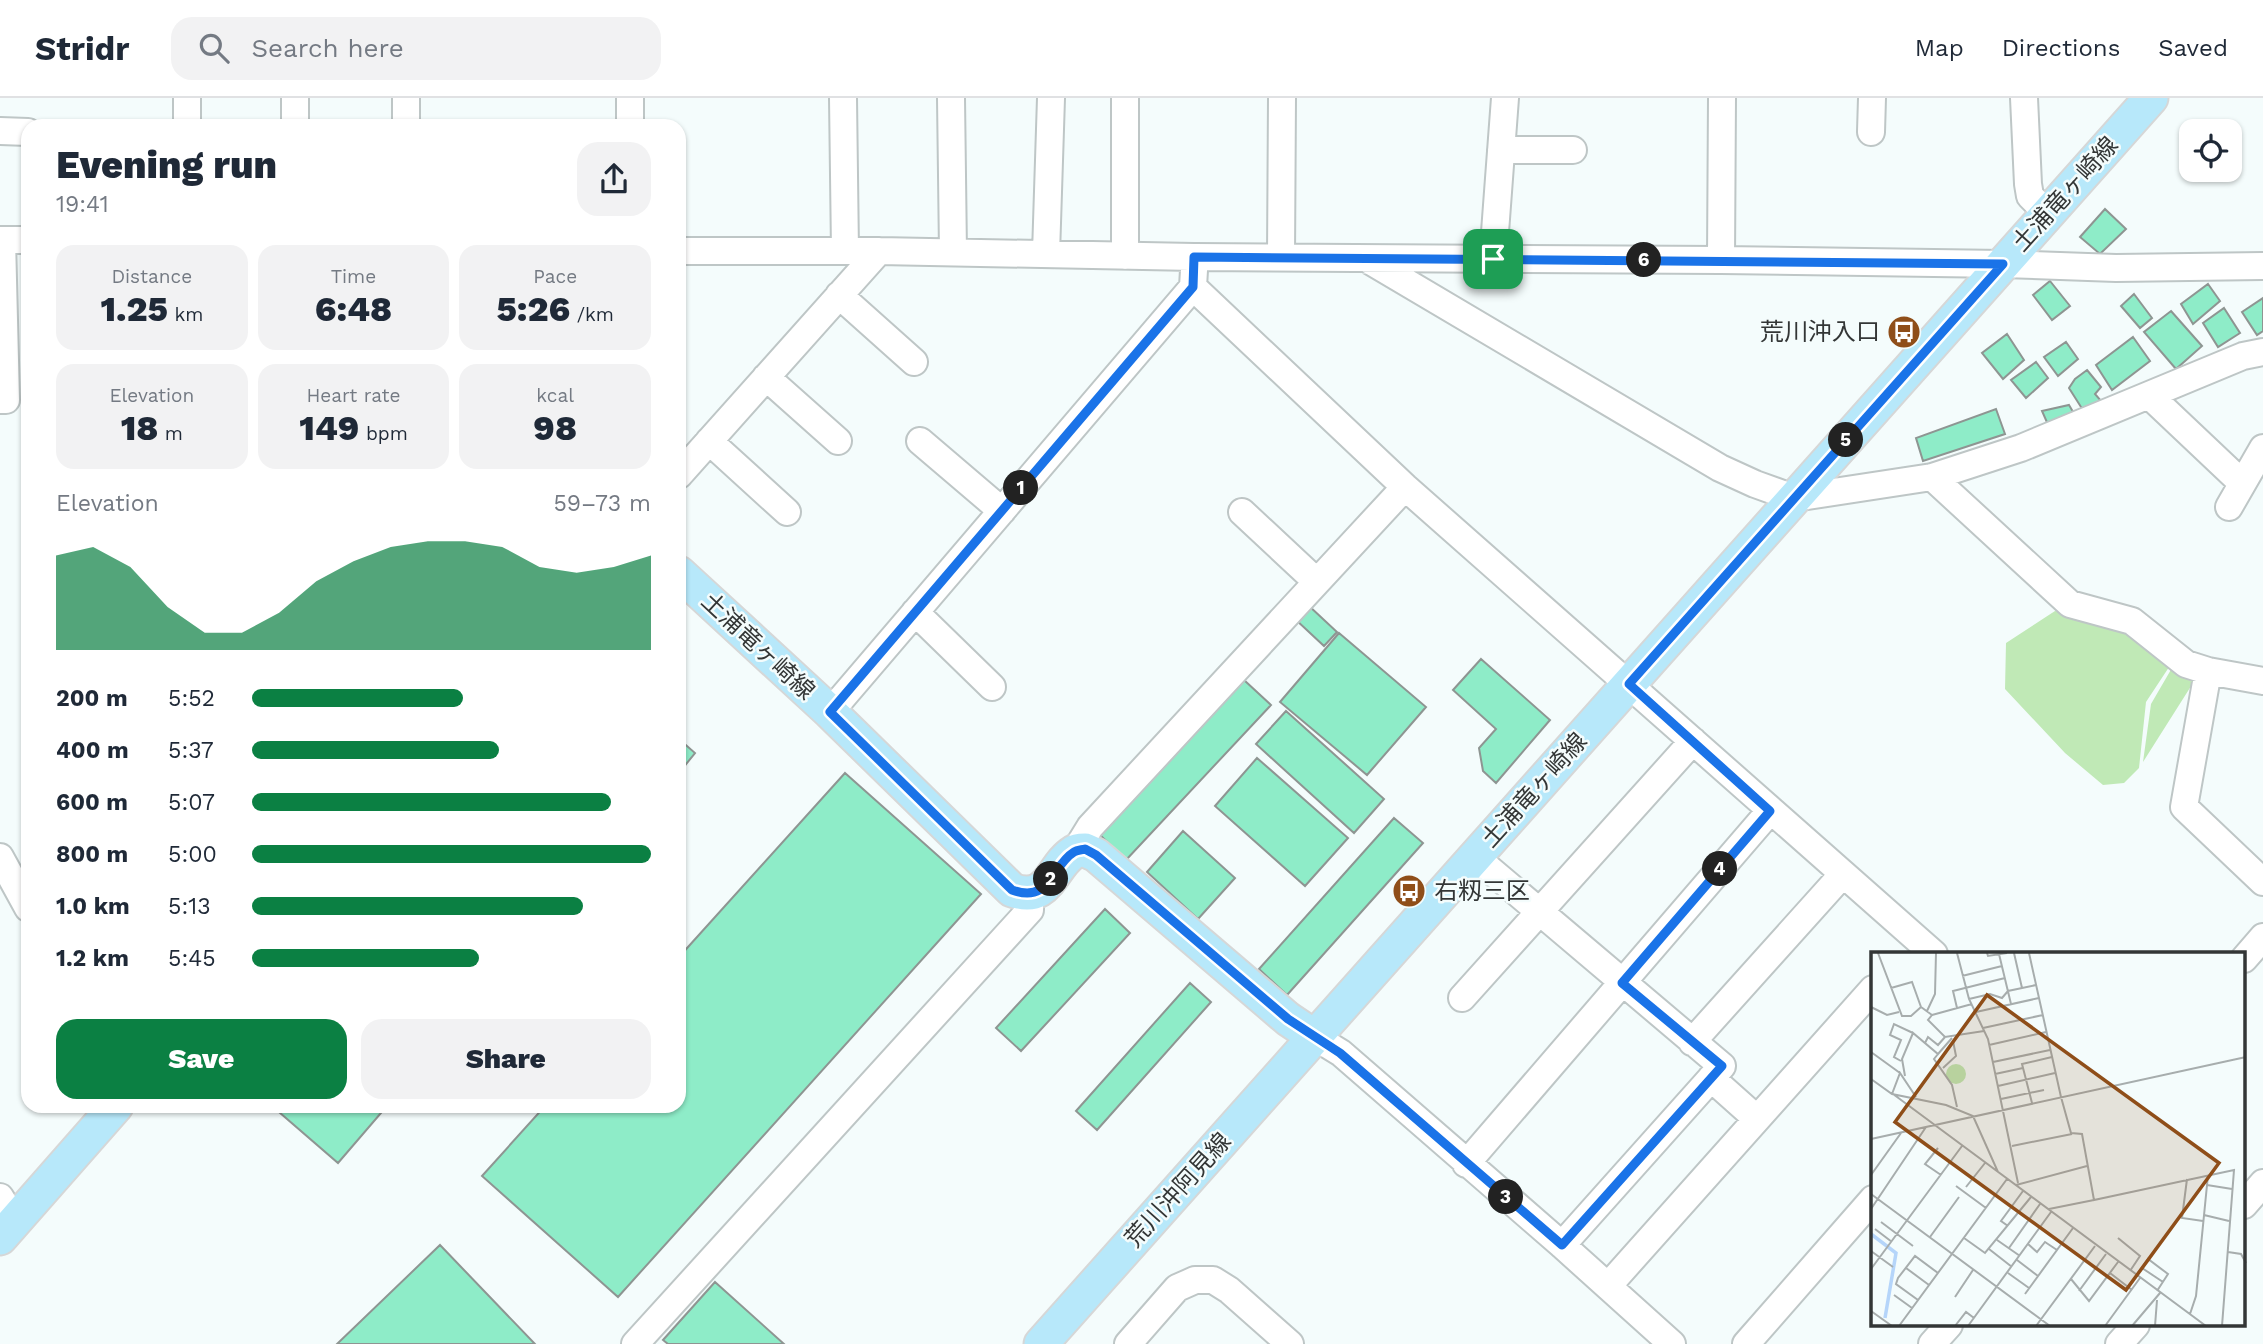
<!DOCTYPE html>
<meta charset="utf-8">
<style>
:root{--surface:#fff;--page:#f2f2f3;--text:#1f2937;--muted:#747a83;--line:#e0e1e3;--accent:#0b8043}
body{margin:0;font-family:"Work Sans","Noto Sans JP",sans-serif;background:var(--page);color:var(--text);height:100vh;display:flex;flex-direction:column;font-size:26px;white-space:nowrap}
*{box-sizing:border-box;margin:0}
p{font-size:23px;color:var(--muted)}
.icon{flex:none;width:38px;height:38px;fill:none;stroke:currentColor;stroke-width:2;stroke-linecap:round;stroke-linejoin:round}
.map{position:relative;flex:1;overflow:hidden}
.details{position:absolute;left:21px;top:21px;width:665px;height:994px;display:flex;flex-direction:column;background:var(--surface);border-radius:21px;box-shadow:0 2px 5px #0004}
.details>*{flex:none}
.fabs{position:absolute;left:2179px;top:21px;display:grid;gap:14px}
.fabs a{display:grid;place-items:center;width:63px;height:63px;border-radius:14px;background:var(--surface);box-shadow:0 2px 5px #0004;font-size:35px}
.pin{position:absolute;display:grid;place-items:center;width:60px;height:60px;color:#fff;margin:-30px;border-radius:14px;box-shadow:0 4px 10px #0006}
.km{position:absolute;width:35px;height:35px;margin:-18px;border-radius:50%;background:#222;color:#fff;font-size:19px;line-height:35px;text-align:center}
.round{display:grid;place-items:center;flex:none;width:74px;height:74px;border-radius:21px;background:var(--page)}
.overview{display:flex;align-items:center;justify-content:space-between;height:119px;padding:0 35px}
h1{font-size:38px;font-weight:800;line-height:52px}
.figures{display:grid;grid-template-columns:repeat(3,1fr);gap:10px;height:119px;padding:7px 35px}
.figures div{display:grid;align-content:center;border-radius:18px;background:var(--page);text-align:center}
.figures b{font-size:35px;font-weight:800}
.figures small{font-size:19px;font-weight:400}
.figures p{font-size:19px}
.chart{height:196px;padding:14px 35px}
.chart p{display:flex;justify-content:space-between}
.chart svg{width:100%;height:126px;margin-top:7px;fill:var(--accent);opacity:.7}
.action{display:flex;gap:14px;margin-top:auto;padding:14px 35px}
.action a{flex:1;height:80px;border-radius:21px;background:var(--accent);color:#fff;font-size:28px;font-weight:800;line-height:80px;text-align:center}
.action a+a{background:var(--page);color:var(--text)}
ul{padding:0 35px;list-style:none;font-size:23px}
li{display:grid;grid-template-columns:112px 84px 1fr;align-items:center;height:52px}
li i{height:18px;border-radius:9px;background:var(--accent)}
header{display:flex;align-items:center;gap:42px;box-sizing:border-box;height:98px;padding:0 35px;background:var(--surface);border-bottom:2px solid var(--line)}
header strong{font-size:33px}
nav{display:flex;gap:38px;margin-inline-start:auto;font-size:24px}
.search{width:490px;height:63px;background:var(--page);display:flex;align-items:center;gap:18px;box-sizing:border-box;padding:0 24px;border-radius:21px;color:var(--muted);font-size:26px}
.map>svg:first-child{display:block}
</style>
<header>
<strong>Stridr</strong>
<div class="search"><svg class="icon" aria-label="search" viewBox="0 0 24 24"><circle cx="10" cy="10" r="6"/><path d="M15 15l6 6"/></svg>Search here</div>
<nav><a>Map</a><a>Directions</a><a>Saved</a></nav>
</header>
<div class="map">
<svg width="2263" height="1246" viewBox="0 0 2263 1246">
<rect width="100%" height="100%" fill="#f4fcfc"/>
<path fill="#c0e9b6" d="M2055,513L2132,523L2177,557L2146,604L2139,670L2124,685L2103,687L2065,655L2005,591L2006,545Z
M2176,563L2200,574L2143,664L2151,606Z"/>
<path fill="#8eecc8" stroke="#8e9592" stroke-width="2" d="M2105,111L2126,131L2100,156L2080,139Z
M2050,183L2070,208L2052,222L2033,197Z
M2208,186L2220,203L2193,226L2181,206Z
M2134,196L2152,220L2140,230L2121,208Z
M2263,200V233L2257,237L2242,214Z
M2224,210L2240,235L2218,249L2203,225Z
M2171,213L2202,248L2176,271L2144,234Z
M2007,236L2024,262L2003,281L1982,255Z
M2133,239L2150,263L2112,292L2096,267Z
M2066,244L2078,261L2058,278L2044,259Z
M2036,264L2048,280L2026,300L2011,282Z
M2087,272L2101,289L2095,296L2102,304L2092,321L2081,309L2069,290L2075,281Z
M2069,307L2079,324L2053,338L2042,313Z
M1996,311L2005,336L1923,363L1916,340Z
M1308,507L1337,534L1324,548L1295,521Z
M1339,535L1426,609L1367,677L1280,604Z
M1481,561L1550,622L1496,685L1483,673L1479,650L1496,631L1453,592Z
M1244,582L1271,607L1126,762L1100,737Z
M1286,613L1384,701L1354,735L1256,646Z
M679,641L695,655L679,675Z
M1257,660L1348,740L1305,788L1215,708Z
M845,675L981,796L618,1199L482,1078L545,1008H679V859Z
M1394,720L1423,745L1287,897L1259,871Z
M1183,733L1235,780L1198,821L1147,774Z
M1105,811L1130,835L1021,953L996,930Z
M1190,885L1211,904L1097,1032L1076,1013Z
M272,1008H387L338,1065Z
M440,1147L535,1246H337Z
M715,1184L784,1246H668L663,1242Z"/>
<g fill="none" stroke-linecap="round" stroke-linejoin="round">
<defs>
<path id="minor" d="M295,0V28
M843,0L845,153
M951,0L953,154
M1125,0V158
M2024,0L2028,86L2030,98L2048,116
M187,28V0
M406,28V0
M630,28V0
M0,33L28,34
M1871,34L1872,0
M1501,52H1573
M0,142H28
M679,153H879L1194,159L1721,162L2003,166L2116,170L2263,168
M1046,156L1051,0
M1281,159L1282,0
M1367,161L1720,370L1755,386L1794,400L1932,379L2021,350L2243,258L2263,254
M1493,161L1505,0
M1721,162L1722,0
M1193,189L1405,389L1934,856
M839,197L914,264
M766,279L838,343
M2150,298L2242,385
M0,302H6L2,142
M709,343L787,414
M920,343L1002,413
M679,377L879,153
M1932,379L2070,506L2132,523L2186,566L2208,573L2263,583
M2229,409L2263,350
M1242,414L1317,484
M915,514L992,589
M2208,573L2184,709L2263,784
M830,614L1193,189L1194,172
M1074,755L1090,729L1405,389
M0,759L28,810
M1475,759L1722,968L1562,1147
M2244,861L2263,839
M1462,900L1693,643
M1315,939L1341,955L1562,1147L1672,1246
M1692,944L1843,776
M1711,980L1757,1021
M1466,1066L1770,713
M0,1099L15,1123
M2244,1107L2263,1085
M1608,1188L1873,891
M635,1246L1030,812V795
M1128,1246L1177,1190L1195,1182H1213L1229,1192L1290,1246
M1746,1246L1873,1101
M1932,1246L1949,1227
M2119,1246L2136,1227"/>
<path id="major" d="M679,475L830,614L1012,792C1050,806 1051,768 1074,754C1077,752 1081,752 1085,752L1096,757L1288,921L1315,939
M0,1140L116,1008
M1041,1246L2151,0"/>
</defs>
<use href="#minor" stroke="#bec6c6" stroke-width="30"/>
<use href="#major" stroke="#d6d7d7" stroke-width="37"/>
<use href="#minor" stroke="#fff" stroke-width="26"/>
<use href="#major" stroke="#b7e8fa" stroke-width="33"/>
</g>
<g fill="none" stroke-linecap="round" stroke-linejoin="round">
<defs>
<path id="route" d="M1194,159L2003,166L1629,586L1770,713L1622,885L1722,968L1562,1147L1340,955L1288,921L1096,757L1085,751C1081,752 1077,752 1074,754C1051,768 1051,806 1012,792L830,614L1193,189Z"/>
</defs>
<use href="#route" stroke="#fff" stroke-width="14"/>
<use href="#route" stroke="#1a73e8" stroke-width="9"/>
</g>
<defs>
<symbol id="bus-disc" viewBox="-11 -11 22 22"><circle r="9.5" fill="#8f4e19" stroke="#f4fcfc"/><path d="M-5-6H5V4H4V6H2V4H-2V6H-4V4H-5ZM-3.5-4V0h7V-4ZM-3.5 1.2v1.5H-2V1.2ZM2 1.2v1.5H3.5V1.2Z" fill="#fff"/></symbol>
</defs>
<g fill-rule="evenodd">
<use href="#bus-disc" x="1885" y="215" width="38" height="38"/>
<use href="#bus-disc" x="1390" y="774" width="38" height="38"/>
</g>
<g text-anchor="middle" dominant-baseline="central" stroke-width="5" stroke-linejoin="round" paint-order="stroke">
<g font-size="24" fill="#333636" stroke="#f4fcfc">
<text transform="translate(2065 96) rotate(-48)">土浦竜ヶ崎線</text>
<text transform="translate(758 548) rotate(43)">土浦竜ヶ崎線</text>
<text transform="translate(1534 692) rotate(-48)">土浦竜ヶ崎線</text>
<text transform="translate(1178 1092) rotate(-48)">荒川沖阿見線</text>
</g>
<g font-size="24" fill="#333636" stroke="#f4fcfc" text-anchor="end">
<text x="1880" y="234">荒川沖入口</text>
<text x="1434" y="793" text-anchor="start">右籾三区</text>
</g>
</g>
<g transform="translate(1871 854)">
<rect width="374" height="374" fill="#f4fcfc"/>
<path d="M75 122a10 10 0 1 1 20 0a10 10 0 1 1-20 0Z" fill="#c0e9b6"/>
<path fill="none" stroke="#b5d5fa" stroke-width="3.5" d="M0,282L25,301L14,366"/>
<path fill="none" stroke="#a7adad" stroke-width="2" d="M7,1L31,64H40L50,55L61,63M86,1L98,47L117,87L147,231M116,1L117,4L136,1M143,1L151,36M158,1L190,145M128,2L140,52M91,24L131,14M20,36L41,30L50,55M98,47L119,42L131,46L137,39L165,33M0,55L16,63L28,60M86,56L82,39L134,26M56,59L64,42L65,1M105,60L168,46M61,63L57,68L74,85L113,79M61,63L101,52M112,76L172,63M54,91L57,85L67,93L74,85M118,93L175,80M0,100L29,121M67,102L63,107L81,133L86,155M30,109L23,105L30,88L19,83L23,72L42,81M122,110L179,98M72,116L85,104L82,89M124,122L152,116M34,124L31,107L42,81L67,102L81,86M0,127L21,142L75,153L102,164L127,220M127,134L184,121M21,142L29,121L45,145M22,142L335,374M190,145L200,181L211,182L223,248L363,218L351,374M130,147L173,138M161,151L151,112L181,105M0,187L375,105M141,194L201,182M67,196L54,212L70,223M0,223L30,181M316,227L311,266L332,269M145,233L216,214M336,233L361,237M85,234L115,256M95,235L114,211M0,242L179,374M0,257L55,175M178,257L223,248M333,263L358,269M10,270L42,294M137,274L130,269L152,239M4,277L21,290M59,285L88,245M93,286L114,301L160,245M247,286L269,304L259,319M126,288L149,304M157,292L166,300L174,290L186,298M138,296L169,252M118,297L141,315M0,299L22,315M357,300L370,302L375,311M146,308L167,324M35,316L58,333M271,316L292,330M0,317L91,194M137,321L158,336M239,321L261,338M265,324L277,307L297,322L286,339M200,327L218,349L247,310M208,339L235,302M154,342L202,276M23,343L41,356M84,345L102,318M47,348L25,332L27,326L44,304L67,321M0,359L21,374M319,362L325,344L337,223M28,374L136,227M84,374L95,360L103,366M97,374L180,260M165,374L224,294M234,374L269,326M261,374L289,341M284,374L286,348"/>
<path fill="#8f4e19" fill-opacity="0.15" stroke="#8f4e19" stroke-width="3.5" d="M116,43L348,211L255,338L24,170Z"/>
<rect width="374" height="374" fill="none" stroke="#333636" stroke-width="3.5"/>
</g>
</svg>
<div class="fabs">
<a><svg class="icon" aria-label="locate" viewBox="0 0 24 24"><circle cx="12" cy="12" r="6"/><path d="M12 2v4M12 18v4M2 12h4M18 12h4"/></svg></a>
</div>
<div class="pin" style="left:1493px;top:161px;background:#1e9e55"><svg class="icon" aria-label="arrive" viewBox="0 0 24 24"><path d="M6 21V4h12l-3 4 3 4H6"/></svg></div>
<b class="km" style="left:1021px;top:390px">1</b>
<b class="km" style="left:1051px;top:781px">2</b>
<b class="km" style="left:1506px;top:1099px">3</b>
<b class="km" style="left:1720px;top:771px">4</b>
<b class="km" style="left:1846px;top:342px">5</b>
<b class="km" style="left:1644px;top:162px">6</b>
<section class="details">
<div class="overview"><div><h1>Evening run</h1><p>19:41</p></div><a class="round"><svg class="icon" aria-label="share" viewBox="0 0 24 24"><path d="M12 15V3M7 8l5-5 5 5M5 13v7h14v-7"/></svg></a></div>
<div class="figures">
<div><p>Distance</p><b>1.25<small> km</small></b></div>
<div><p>Time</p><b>6:48</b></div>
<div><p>Pace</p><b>5:26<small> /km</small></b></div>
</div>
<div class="figures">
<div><p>Elevation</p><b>18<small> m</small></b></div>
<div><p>Heart rate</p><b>149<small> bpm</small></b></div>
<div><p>kcal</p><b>98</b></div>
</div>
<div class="chart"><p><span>Elevation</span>59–73 m</p>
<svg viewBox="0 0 160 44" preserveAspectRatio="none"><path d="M0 44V11L10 8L20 15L30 29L40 38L50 38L60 31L70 20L80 13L90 8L100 6L110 6L120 8L130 15L140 17L150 15L160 11V44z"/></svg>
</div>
<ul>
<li><b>200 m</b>5:52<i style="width:53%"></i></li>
<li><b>400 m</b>5:37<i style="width:62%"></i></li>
<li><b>600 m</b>5:07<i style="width:90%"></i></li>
<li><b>800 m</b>5:00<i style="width:100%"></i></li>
<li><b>1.0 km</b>5:13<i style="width:83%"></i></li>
<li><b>1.2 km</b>5:45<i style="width:57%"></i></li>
</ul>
<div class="action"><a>Save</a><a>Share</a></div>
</section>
</div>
